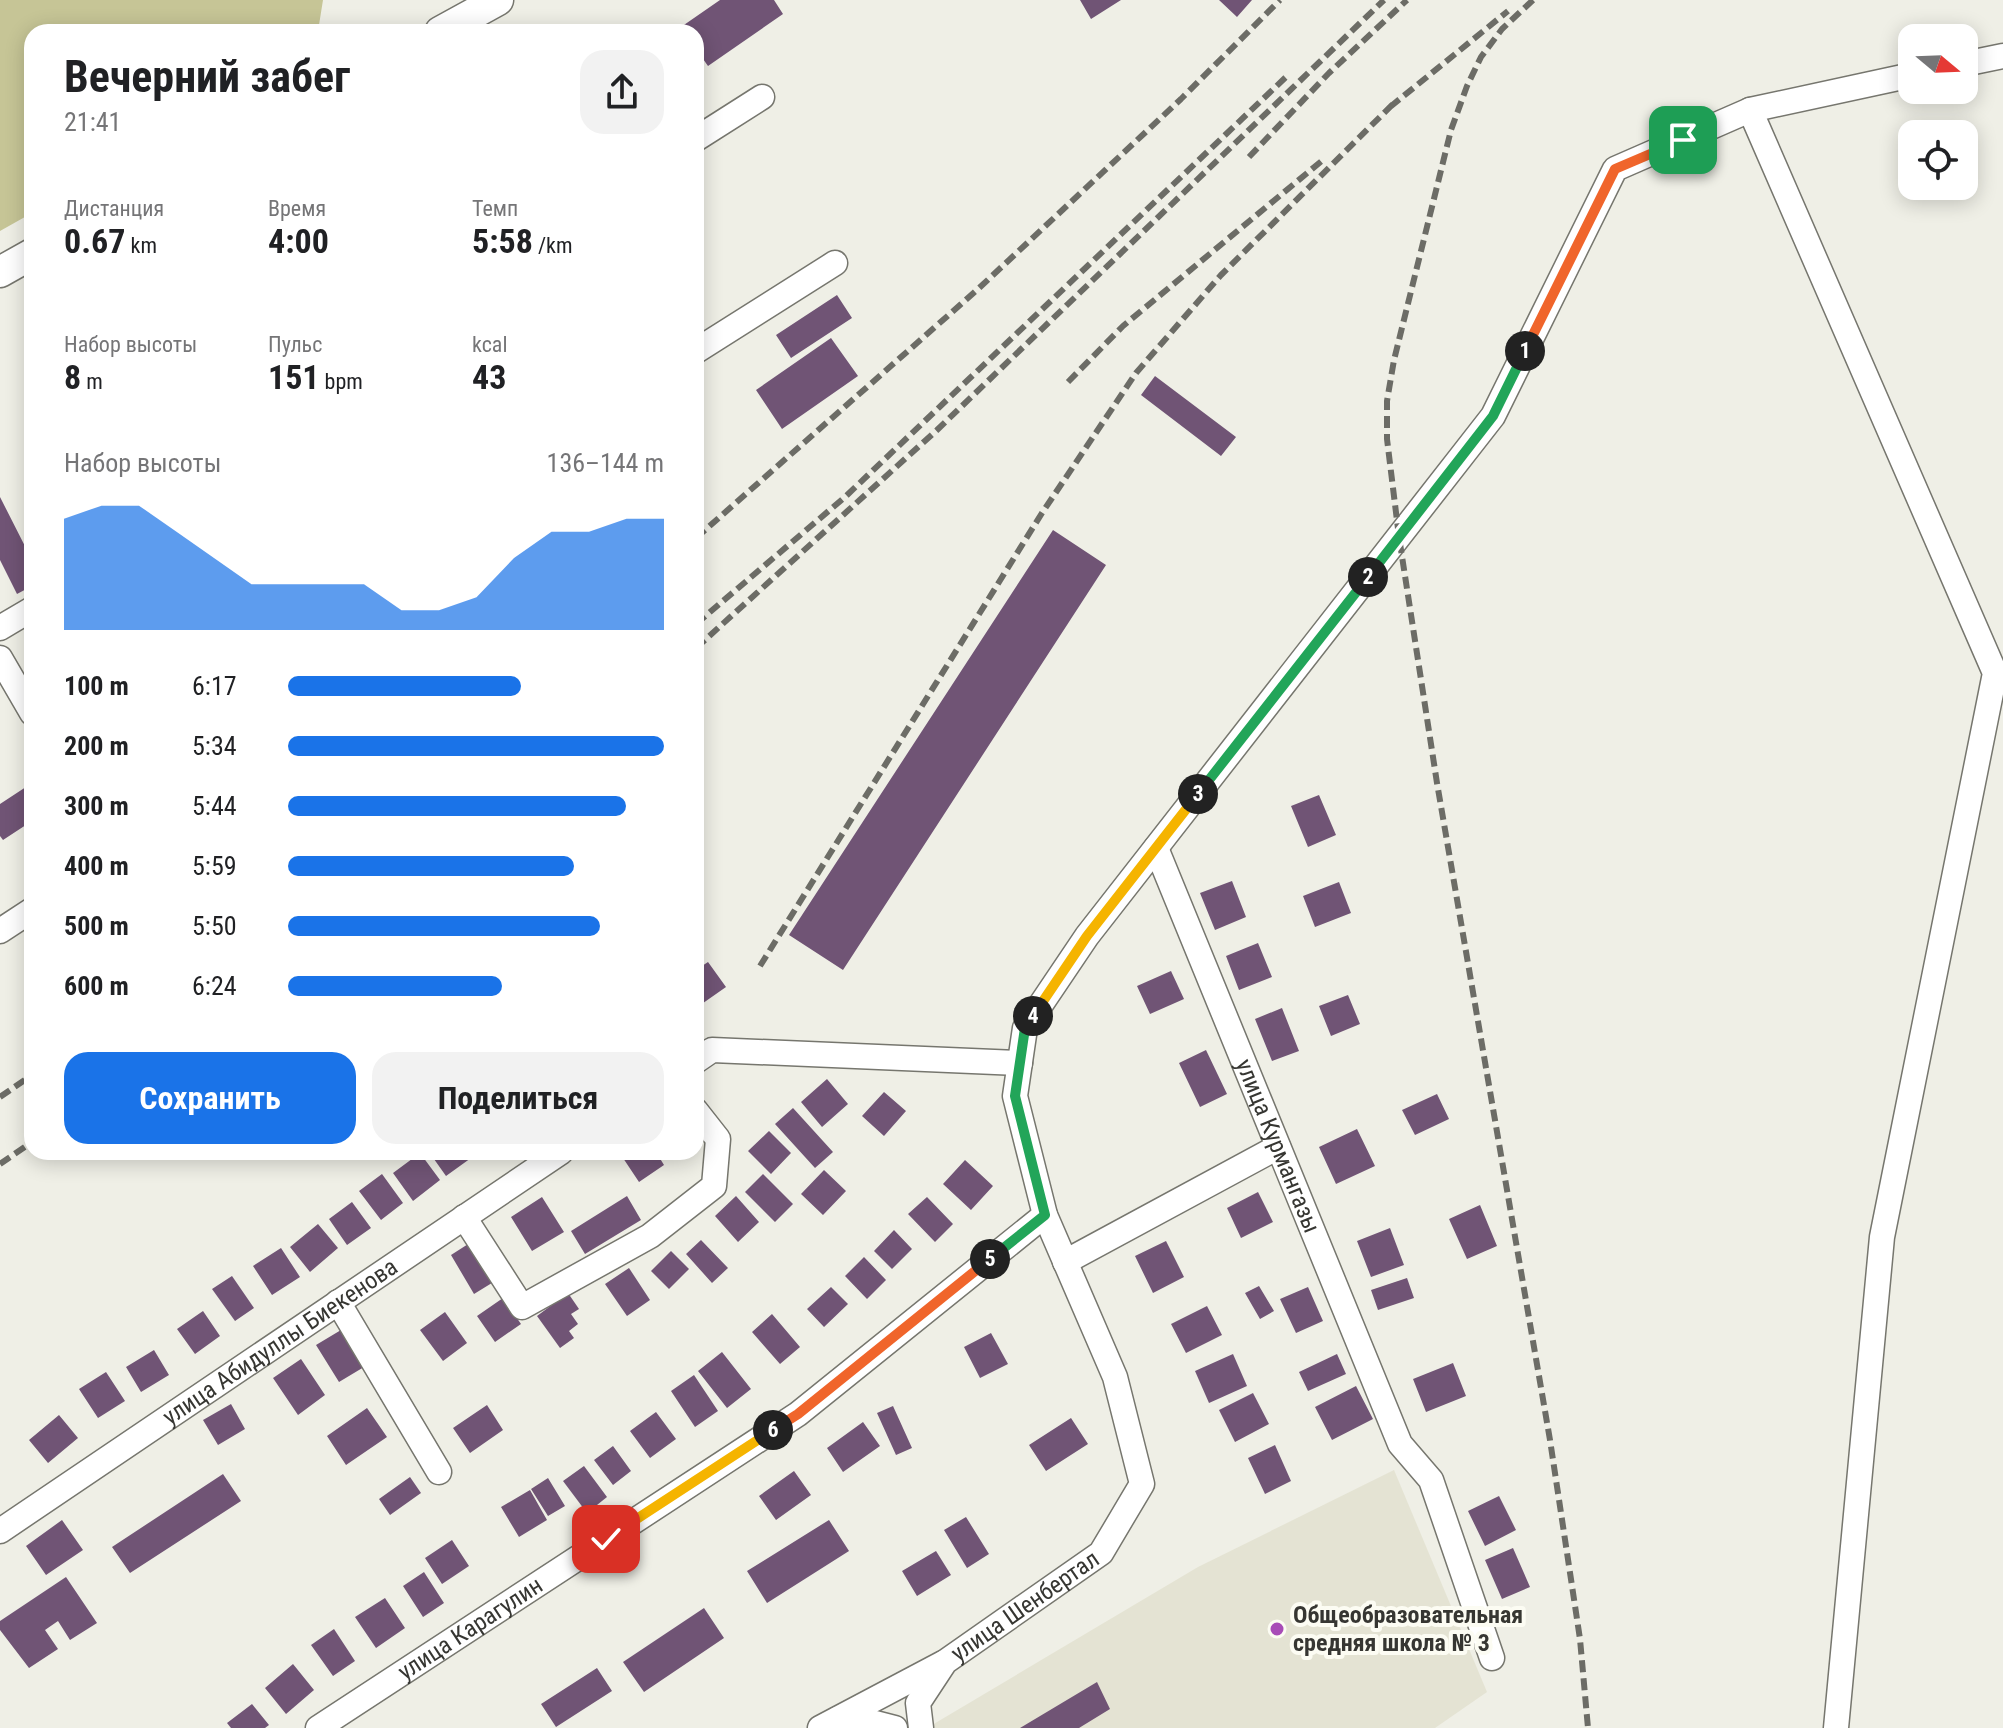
<!DOCTYPE html>
<html lang="ru">
<meta charset="utf-8">
<style>
:root{--surface:#fff;--page:#f2f2f2;--text:#202124;--muted:#757577;--accent:#1a73e8}
body{margin:0;font-family:"Roboto Condensed",sans-serif;background:var(--page);color:var(--text);height:100vh;display:flex;flex-direction:column;font-size:30px;white-space:nowrap}
*{box-sizing:border-box;margin:0}
p{font-size:26px;color:var(--muted)}
.icon{flex:none;width:44px;height:44px;fill:none;stroke:currentColor;stroke-width:2;stroke-linecap:round;stroke-linejoin:round}
.map{position:relative;flex:1;overflow:hidden}
.side{position:absolute;left:24px;top:24px;width:680px;height:1136px;display:flex;flex-direction:column;background:var(--surface);border-radius:24px;box-shadow:0 4px 20px #0003}
.side>*{flex:none}
.needle{width:52px;rotate:109deg}
.buttons{position:absolute;left:1898px;top:24px;display:grid;gap:16px}
.buttons a{display:grid;place-items:center;width:80px;height:80px;border-radius:16px;background:var(--surface);box-shadow:0 4px 20px #0003;font-size:40px}
.pin{position:absolute;display:grid;place-items:center;width:68px;height:68px;color:#fff;margin:-34px;border-radius:16px;box-shadow:0 4px 12px #0006}
.km{position:absolute;width:40px;height:40px;margin:-20px;border-radius:50%;background:#222;color:#fff;font-size:22px;line-height:40px;text-align:center}
.round{display:grid;place-items:center;flex:none;width:84px;height:84px;border-radius:24px;background:var(--page)}
.head{display:flex;align-items:center;justify-content:space-between;height:136px;padding:0 40px}
h1{font-size:44px;font-weight:700;line-height:60px}
.figures{display:grid;grid-template-columns:repeat(3,1fr);gap:12px;height:136px;padding:8px 40px}
.figures div{display:grid;align-content:center}
.figures b{font-size:34px;font-weight:700}
.figures small{font-size:22px;font-weight:400}
.figures p{font-size:22px}
.chart{height:224px;padding:16px 40px}
.chart p{display:flex;justify-content:space-between}
.chart svg{width:100%;height:144px;margin-top:8px;fill:var(--accent);opacity:.7}
.button{display:flex;gap:16px;margin-top:auto;padding:16px 40px}
.button a{flex:1;height:92px;border-radius:24px;background:var(--accent);color:#fff;font-size:32px;font-weight:700;line-height:92px;text-align:center}
.button a+a{background:var(--page);color:var(--text)}
ul{padding:0 40px;list-style:none;font-size:26px}
li{display:grid;grid-template-columns:128px 96px 1fr;align-items:center;height:60px}
li i{height:20px;border-radius:10px;background:var(--accent)}
.map>svg:first-child{display:block}
</style>
<div class="map">
<svg width="2003" height="1728" viewBox="0 0 2003 1728">
<rect width="100%" height="100%" fill="#efefe6"/>
<path fill="#e4e3d3" d="M1394,1470L1487,1692L1435,1728H935L932,1725L1198,1567Z"/>
<path fill="#c6c596" d="M0,0H323L319,25L313,32H32V213L0,231Z"/>
<path fill="#705475" d="M720,0H774L783,14L708,66L696,49V32H684L681,27Z
M1080,0H1121L1091,19Z
M1219,0H1252L1237,17Z
M837,295L852,318L791,358L776,335Z
M831,338L858,376L782,429L756,390Z
M1155,376L1236,437L1221,456L1141,395Z
M0,497L32,560V586L17,594L0,560Z
M1053,530L1106,565L843,970L789,935Z
M32,783V821L3,840L0,836V804Z
M1319,795L1336,835L1308,847L1291,806Z
M1232,881L1246,917L1215,930L1200,893Z
M1339,882L1351,913L1315,927L1303,896Z
M1258,943L1272,977L1239,990L1226,956Z
M708,962L726,987L696,1008V970Z
M1171,971L1184,999L1150,1014L1137,986Z
M1348,995L1360,1024L1331,1036L1319,1006Z
M1282,1008L1299,1051L1272,1061L1255,1019Z
M1206,1050L1227,1094L1200,1107L1179,1063Z
M827,1079L848,1104L822,1127L801,1102Z
M884,1092L906,1111L884,1136L862,1116Z
M1437,1094L1449,1119L1415,1135L1402,1110Z
M793,1108L833,1152L815,1168L775,1124Z
M1357,1129L1375,1166L1336,1184L1319,1147Z
M769,1131L791,1153L771,1174L748,1151Z
M429,1152H467L471,1158L446,1176Z
M619,1152H656L664,1165L639,1182Z
M420,1153L440,1180L413,1201L393,1173Z
M965,1160L993,1186L971,1210L943,1184Z
M824,1170L846,1191L823,1215L801,1194Z
M382,1174L403,1203L381,1220L359,1191Z
M763,1174L793,1204L775,1222L745,1192Z
M1258,1192L1273,1222L1241,1238L1227,1208Z
M627,1196L641,1220L585,1254L571,1231Z
M736,1196L759,1222L738,1242L715,1216Z
M542,1197L564,1232L532,1251L511,1217Z
M927,1197L953,1224L935,1242L908,1214Z
M352,1202L371,1228L347,1245L329,1219Z
M1480,1205L1497,1246L1467,1259L1449,1219Z
M318,1224L338,1248L310,1272L290,1247Z
M1390,1228L1404,1265L1371,1277L1357,1241Z
M894,1230L912,1249L892,1269L874,1251Z
M476,1239L500,1278L474,1294L451,1255Z
M701,1240L728,1268L712,1283L686,1254Z
M1166,1241L1184,1277L1153,1293L1135,1256Z
M281,1248L300,1277L272,1295L253,1266Z
M671,1251L689,1269L669,1289L651,1271Z
M864,1257L886,1280L867,1299L845,1276Z
M629,1268L650,1300L627,1316L605,1284Z
M232,1276L254,1308L235,1321L212,1289Z
M1407,1278L1414,1298L1378,1310L1371,1290Z
M1259,1286L1274,1311L1260,1319L1245,1293Z
M831,1287L848,1304L824,1327L807,1309Z
M1308,1287L1323,1321L1296,1333L1280,1299Z
M568,1293L579,1309L571,1314L578,1324L569,1331L574,1338L560,1348L537,1316Z
M503,1298L521,1324L495,1342L477,1316Z
M1207,1306L1222,1335L1186,1353L1171,1324Z
M203,1311L220,1336L195,1354L177,1329Z
M445,1312L467,1343L443,1361L420,1330Z
M772,1314L800,1347L780,1364L752,1332Z
M341,1330L364,1367L339,1382L316,1345Z
M991,1333L1008,1364L980,1378L964,1347Z
M154,1350L169,1375L141,1392L126,1367Z
M722,1352L751,1389L727,1408L698,1371Z
M1233,1354L1247,1386L1209,1403L1195,1371Z
M1337,1354L1346,1374L1308,1391L1299,1372Z
M301,1359L325,1395L298,1415L273,1378Z
M1453,1363L1466,1396L1426,1412L1413,1379Z
M106,1372L125,1401L98,1418L79,1389Z
M694,1375L718,1411L695,1427L671,1391Z
M1356,1386L1373,1419L1332,1440L1315,1407Z
M1253,1393L1269,1424L1235,1442L1219,1410Z
M231,1404L245,1429L218,1445L203,1420Z
M487,1405L503,1430L470,1453L453,1428Z
M893,1406L912,1448L896,1455L877,1413Z
M367,1408L387,1437L346,1465L327,1436Z
M656,1412L676,1439L650,1458L630,1431Z
M59,1415L78,1438L48,1463L29,1440Z
M1071,1418L1088,1444L1046,1471L1029,1445Z
M863,1422L880,1446L843,1472L827,1448Z
M1275,1445L1291,1481L1265,1494L1248,1458Z
M613,1446L631,1471L613,1485L594,1460Z
M584,1466L607,1497L587,1513L563,1481Z
M794,1471L811,1495L776,1520L759,1496Z
M223,1474L241,1501L130,1573L112,1547Z
M410,1477L421,1493L390,1515L379,1499Z
M548,1478L565,1506L548,1516L531,1489Z
M530,1490L547,1520L519,1537L501,1507Z
M1499,1496L1516,1530L1485,1546L1468,1511Z
M966,1517L989,1554L967,1568L944,1530Z
M62,1520L83,1550L46,1575L26,1546Z
M829,1520L849,1551L767,1603L747,1571Z
M452,1540L469,1566L442,1584L425,1558Z
M1513,1548L1530,1587L1502,1599L1485,1560Z
M936,1551L951,1575L917,1596L902,1571Z
M424,1572L444,1603L423,1617L403,1586Z
M66,1577L97,1623L70,1640L58,1621L45,1630L58,1649L29,1668L0,1630V1621Z
M385,1598L405,1628L376,1648L355,1617Z
M704,1608L724,1638L644,1692L623,1662Z
M334,1629L355,1661L333,1676L311,1645Z
M293,1664L314,1690L286,1714L265,1688Z
M597,1668L612,1691L556,1727L541,1704Z
M1097,1682L1110,1709L1079,1728H1020Z
M252,1704L269,1725L265,1728H231L227,1723Z"/>
<g fill="none" stroke-linecap="round" stroke-linejoin="round">
<defs>
<g id="minor">
<path d="M1964,64L2003,56"/>
<path d="M1750,110L1995,673L1882,1237L1836,1728"/>
<path d="M696,139L762,97"/>
<path d="M696,351L835,263"/>
<path d="M0,628L32,609"/>
<path d="M0,658L32,713"/>
<path id="s1" d="M1156,848L1400,1444L1431,1480L1492,1658"/>
<path d="M0,931L32,910"/>
<path d="M696,1061L712,1050L1020,1063"/>
<path d="M464,1217L522,1307L650,1236L714,1186L718,1139L696,1111"/>
<path d="M1065,1262L1278,1147"/>
<path d="M338,1302L439,1472"/>
<path id="s2" d="M0,1531L561,1152"/>
<path d="M838,1719L864,1720L895,1728"/>
<path id="s3" d="M318,1728L798,1414L1045,1215"/>
<path d="M820,1728L943,1663"/>
<path id="s4" d="M921,1728L918,1703L945,1662L1101,1553L1142,1484L1115,1377L1045,1215L1015,1096L1025,1028L1087,936L1493,416L1615,169L1750,110L1912,75"/>
</g>
<path id="major" d="M440,32L498,0
M0,272L32,254"/>
</defs>
<use href="#minor" stroke="#76766e" stroke-width="27"/>
<use href="#major" stroke="#76766e" stroke-width="33"/>
<use href="#minor" stroke="#fff" stroke-width="24"/>
<use href="#major" stroke="#fff" stroke-width="30"/>
<path stroke="#6c6c66" stroke-width="6" stroke-dasharray="12 6" stroke-linecap="butt" d="M1533,0L1502,29L1481,57L1467,86L1451,130L1394,360L1387,401V439L1399,537L1437,783L1550,1440L1580,1639L1588,1728
M1390,107L1508,11
M1249,157L1329,73L1407,0
M1068,382L1123,326L1324,159
M696,538L977,290L1181,99L1280,0
M696,624L845,497L1286,77
M696,648L937,430L1384,0
M760,966L1042,513L1136,373L1221,275L1396,101
M0,1097L32,1075
M0,1164L32,1142"/>
</g>
<g fill="none" stroke-linecap="round" stroke-linejoin="round">
<defs>
<path id="split-1" d="M1525,351L1615,169L1683,140"/>
<path id="split-2" d="M1368,577L1493,416L1525,351"/>
<path id="split-3" d="M1198,794L1368,577"/>
<path id="split-4" d="M1033,1016L1087,936L1198,794"/>
<path id="split-5" d="M990,1259L1045,1215L1015,1096L1025,1028L1033,1016"/>
<path id="split-6" d="M773,1430L798,1414L990,1259"/>
<path id="split-7" d="M606,1539L773,1430"/>
</defs>
<use href="#split-1" stroke="#fff" stroke-width="16"/>
<use href="#split-2" stroke="#fff" stroke-width="16"/>
<use href="#split-3" stroke="#fff" stroke-width="16"/>
<use href="#split-4" stroke="#fff" stroke-width="16"/>
<use href="#split-5" stroke="#fff" stroke-width="16"/>
<use href="#split-6" stroke="#fff" stroke-width="16"/>
<use href="#split-7" stroke="#fff" stroke-width="16"/>
<use href="#split-1" stroke="#f0652b" stroke-width="10"/>
<use href="#split-2" stroke="#22a559" stroke-width="10"/>
<use href="#split-3" stroke="#22a559" stroke-width="10"/>
<use href="#split-4" stroke="#f5b400" stroke-width="10"/>
<use href="#split-5" stroke="#22a559" stroke-width="10"/>
<use href="#split-6" stroke="#f0652b" stroke-width="10"/>
<use href="#split-7" stroke="#f5b400" stroke-width="10"/>
</g>
<circle fill="#a84cb7" stroke="#fcfcf3" stroke-width="3" cx="1277" cy="1629" r="8"/>
<g text-anchor="middle" dominant-baseline="central" stroke-width="8" stroke-linejoin="round" paint-order="stroke">
<g font-size="24" fill="#363632" stroke="#fcfcf3">
<text stroke="none"><textPath href="#s1" startOffset="322">улица Курмангазы</textPath></text>
<text stroke="none"><textPath href="#s2" startOffset="338">улица Абидуллы Биекенова</textPath></text>
<text stroke="none"><textPath href="#s4" startOffset="172">улица Шенбертал</textPath></text>
<text stroke="none"><textPath href="#s3" startOffset="182">улица Карагулин</textPath></text>
</g>
<g font-size="24" font-weight="bold" fill="#363632" stroke="#fcfcf3" text-anchor="start">
<text x="1293" y="1615">Общеобразовательная<tspan x="1293" dy="28">средняя школа № 3</tspan></text>
</g>
</g>
</svg>
<div class="buttons">
<a><svg class="needle" viewBox="-14 -14 28 28"><path d="M0-13l5 13h-10z" fill="#e53935"/><path d="M0 13l5-13h-10z" fill="#757577"/></svg></a>
<a><svg class="icon" aria-label="locate" viewBox="0 0 24 24"><circle cx="12" cy="12" r="6"/><path d="M12 2v4M12 18v4M2 12h4M18 12h4"/></svg></a>
</div>
<div class="pin" style="left:1683px;top:140px;background:#1e9e55"><svg class="icon" aria-label="arrive" viewBox="0 0 24 24"><path d="M6 21V4h12l-3 4 3 4H6"/></svg></div>
<div class="pin" style="left:606px;top:1539px;background:#d93025"><svg class="icon" aria-label="check" viewBox="0 0 24 24"><path d="M5 12l5 5 9-10"/></svg></div>
<b class="km" style="left:1525px;top:351px">1</b>
<b class="km" style="left:1368px;top:577px">2</b>
<b class="km" style="left:1198px;top:794px">3</b>
<b class="km" style="left:1033px;top:1016px">4</b>
<b class="km" style="left:990px;top:1259px">5</b>
<b class="km" style="left:773px;top:1430px">6</b>
<section class="side">
<div class="head"><div><h1>Вечерний забег</h1><p>21:41</p></div><a class="round"><svg class="icon" aria-label="share" viewBox="0 0 24 24"><path d="M12 15V3M7 8l5-5 5 5M5 13v7h14v-7"/></svg></a></div>
<div class="figures">
<div><p>Дистанция</p><b>0.67<small> km</small></b></div>
<div><p>Время</p><b>4:00</b></div>
<div><p>Темп</p><b>5:58<small> /km</small></b></div>
</div>
<div class="figures">
<div><p>Набор высоты</p><b>8<small> m</small></b></div>
<div><p>Пульс</p><b>151<small> bpm</small></b></div>
<div><p>kcal</p><b>43</b></div>
</div>
<div class="chart"><p><span>Набор высоты</span>136–144 m</p>
<svg viewBox="0 0 160 44" preserveAspectRatio="none"><path d="M0 44V10L10 6L20 6L30 14L40 22L50 30L60 30L70 30L80 30L90 38L100 38L110 34L120 22L130 14L140 14L150 10L160 10V44z"/></svg>
</div>
<ul>
<li><b>100 m</b>6:17<i style="width:62%"></i></li>
<li><b>200 m</b>5:34<i style="width:100%"></i></li>
<li><b>300 m</b>5:44<i style="width:90%"></i></li>
<li><b>400 m</b>5:59<i style="width:76%"></i></li>
<li><b>500 m</b>5:50<i style="width:83%"></i></li>
<li><b>600 m</b>6:24<i style="width:57%"></i></li>
</ul>
<div class="button"><a>Сохранить</a><a>Поделиться</a></div>
</section>
</div>
